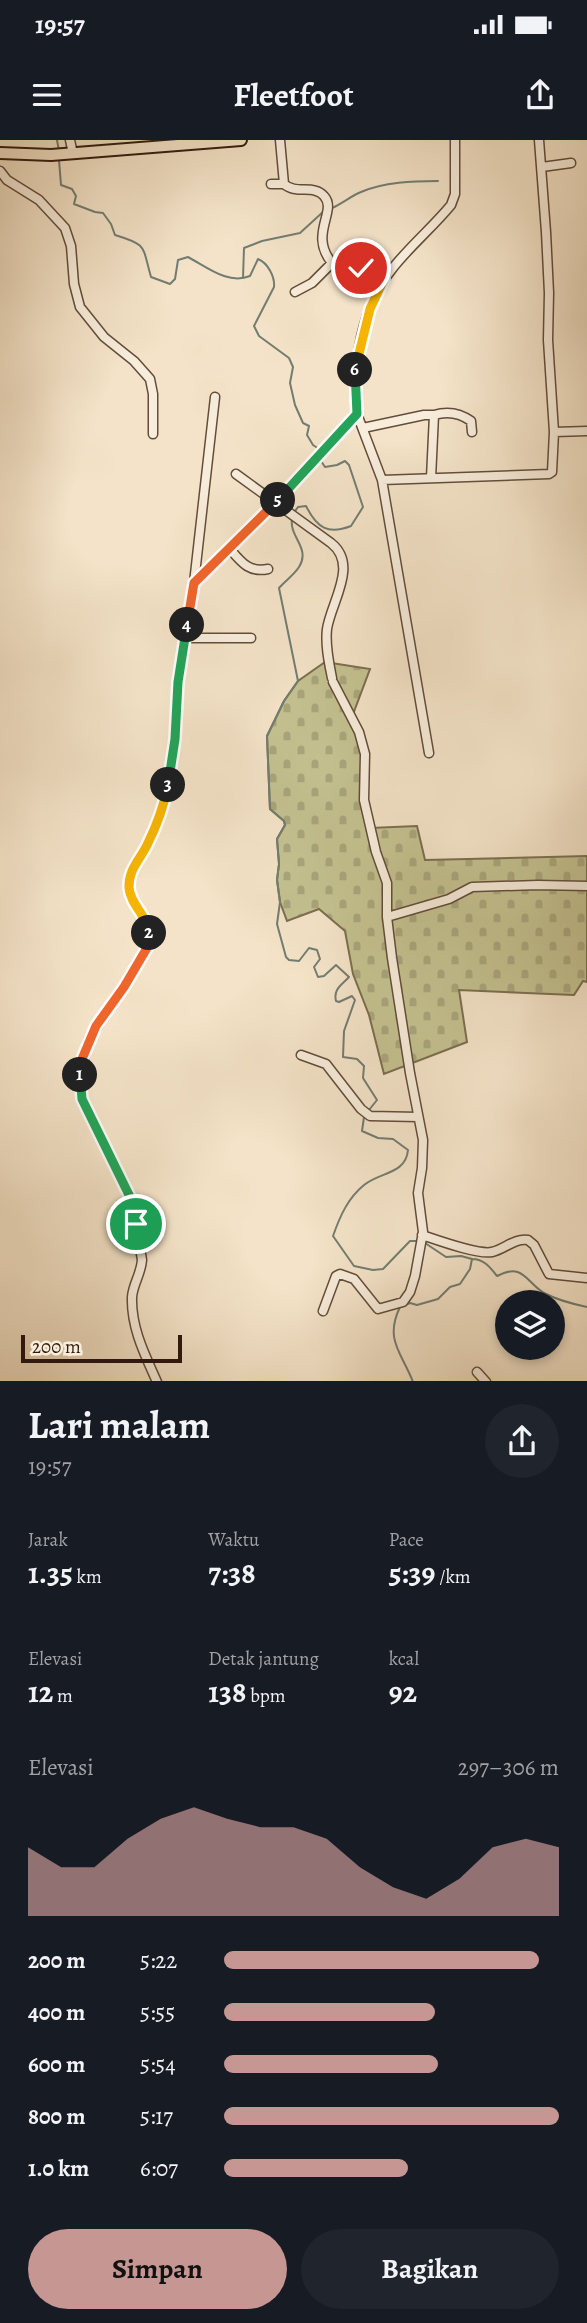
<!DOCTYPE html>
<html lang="id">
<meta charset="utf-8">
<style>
:root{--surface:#171b24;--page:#20242c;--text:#f1f3f6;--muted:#9ea1a6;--accent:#c59692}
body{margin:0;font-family:Alegreya,serif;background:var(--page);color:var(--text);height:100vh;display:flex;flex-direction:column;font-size:26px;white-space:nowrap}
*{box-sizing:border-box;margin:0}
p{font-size:23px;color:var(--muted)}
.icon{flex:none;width:38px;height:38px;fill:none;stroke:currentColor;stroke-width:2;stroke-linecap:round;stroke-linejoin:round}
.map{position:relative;height:1241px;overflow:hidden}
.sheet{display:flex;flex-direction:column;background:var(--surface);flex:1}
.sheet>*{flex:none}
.buttons{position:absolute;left:495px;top:1150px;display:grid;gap:14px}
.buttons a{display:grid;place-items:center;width:70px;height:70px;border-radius:50%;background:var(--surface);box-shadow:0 4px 10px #0003;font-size:35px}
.scale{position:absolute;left:21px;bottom:18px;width:161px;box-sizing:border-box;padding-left:7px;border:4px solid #321b0e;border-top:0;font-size:19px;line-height:24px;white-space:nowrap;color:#321b0e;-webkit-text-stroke:5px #f8eddb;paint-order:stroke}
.pin{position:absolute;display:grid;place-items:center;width:60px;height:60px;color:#fff;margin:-30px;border:4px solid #fff;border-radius:50%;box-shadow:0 2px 7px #0007}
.km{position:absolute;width:35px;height:35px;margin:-18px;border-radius:50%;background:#222;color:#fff;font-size:19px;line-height:35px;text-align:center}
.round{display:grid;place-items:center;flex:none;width:74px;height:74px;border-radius:37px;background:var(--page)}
.summary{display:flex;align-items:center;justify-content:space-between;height:119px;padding:0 28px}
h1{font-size:38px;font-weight:700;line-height:52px}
.stats{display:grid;grid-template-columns:repeat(3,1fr);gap:10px;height:119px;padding:7px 28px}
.stats div{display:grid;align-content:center}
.stats b{font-size:30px;font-weight:700}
.stats small{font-size:19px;font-weight:400}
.stats p{font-size:19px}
.chart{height:196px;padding:14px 28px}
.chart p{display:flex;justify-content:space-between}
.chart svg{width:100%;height:126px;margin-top:7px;fill:var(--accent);opacity:.7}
.button{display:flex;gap:14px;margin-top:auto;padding:14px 28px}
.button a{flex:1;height:80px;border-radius:42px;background:var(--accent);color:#111;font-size:28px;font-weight:700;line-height:80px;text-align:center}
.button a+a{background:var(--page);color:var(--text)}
ul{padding:0 28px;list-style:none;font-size:23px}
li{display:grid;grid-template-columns:112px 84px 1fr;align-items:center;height:52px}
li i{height:18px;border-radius:9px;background:var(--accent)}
.status{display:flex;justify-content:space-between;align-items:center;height:49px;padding:0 35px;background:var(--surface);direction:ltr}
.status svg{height:19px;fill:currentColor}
header{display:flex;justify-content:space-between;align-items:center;height:91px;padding:0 28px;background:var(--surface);font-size:32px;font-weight:700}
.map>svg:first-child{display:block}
</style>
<div class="status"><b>19:57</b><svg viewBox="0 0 49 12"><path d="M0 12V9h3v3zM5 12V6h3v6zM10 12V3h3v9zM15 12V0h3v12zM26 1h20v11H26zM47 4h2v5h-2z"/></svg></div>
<header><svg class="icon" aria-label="menu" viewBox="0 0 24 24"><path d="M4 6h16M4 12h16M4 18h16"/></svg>Fleetfoot<svg class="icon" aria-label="share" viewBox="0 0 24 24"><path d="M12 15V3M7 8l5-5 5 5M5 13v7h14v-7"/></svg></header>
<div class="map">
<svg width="587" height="1242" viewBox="0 0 587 1242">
<defs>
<pattern id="cemetery-stones" width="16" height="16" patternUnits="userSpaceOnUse" patternTransform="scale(1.75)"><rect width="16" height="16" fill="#c4c190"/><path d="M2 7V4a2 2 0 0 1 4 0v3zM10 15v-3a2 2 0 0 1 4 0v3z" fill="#a9a57b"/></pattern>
</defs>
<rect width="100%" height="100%" fill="#f4e3c8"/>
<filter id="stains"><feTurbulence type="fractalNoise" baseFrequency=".00286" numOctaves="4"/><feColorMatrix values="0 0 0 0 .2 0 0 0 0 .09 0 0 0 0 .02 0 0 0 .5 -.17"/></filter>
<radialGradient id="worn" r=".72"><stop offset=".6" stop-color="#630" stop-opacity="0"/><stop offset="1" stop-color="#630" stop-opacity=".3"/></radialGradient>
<path fill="url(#cemetery-stones)" stroke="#7b6e4f" stroke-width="2" d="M325,522L370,529L352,577L367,608L361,644L370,688L417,686L425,720L587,716V842L583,841L574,855L459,850L467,902L384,934L369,875L353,834L345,791L319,769L287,781L280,762L277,740L279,724L277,699L285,685L284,681L270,669L267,596L284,561L298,541Z"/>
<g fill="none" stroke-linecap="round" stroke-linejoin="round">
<path stroke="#727d72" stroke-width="2" d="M57,0L59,11
M59,20L61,45L72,49L76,56L74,64L95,72L103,73L111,84L115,95C148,105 142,106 151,137L170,144L175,139L178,120L188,117C207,127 228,145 250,136L258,119C268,123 275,137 274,147L254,186L259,196L289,218L293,227L290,243L295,265L303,283L309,286L307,295L313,305L319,309
M332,68C343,63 351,56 361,52C384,42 413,41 438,41
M243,138L244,108L262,101L300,93L324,71
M293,374L298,367L306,366C317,388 328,395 351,386L363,367L349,325L345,321L337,325L325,327L321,321L323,316
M292,379C289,397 311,408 299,427C294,435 285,441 279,448L298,541L284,561L267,596L270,669L284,681L285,685L277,699L279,724L277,740L280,762L277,784L286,817L289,820L299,821L309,808L317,810L320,819L314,827L318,837L324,836L336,825L349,837C342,845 333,849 336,861L339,862L352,856L355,860L344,891L343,917L357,919L364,926L363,938L377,960L369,970
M364,977L362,991L378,998L393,999L408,1010C406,1034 380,1032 364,1045C348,1058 340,1076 333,1096L354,1126L373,1130L383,1129L410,1101H417
M425,1103L446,1117L461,1116L472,1119
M413,1242C402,1213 384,1200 400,1167L410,1163L417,1165L438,1159L450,1147L460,1144L470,1129L472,1119C484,1119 490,1127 497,1136C523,1122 526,1142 544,1153C557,1160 573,1164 587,1167"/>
<defs>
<path id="minor" d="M70,0L73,14
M280,0L284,44C296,55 314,44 324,56C338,71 308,94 332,123
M542,27L571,23
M0,31L7,40L39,60L65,88L71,106L74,144L80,167L104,197L134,221L150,239L153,254V294
M271,44H284
M295,152L312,143L332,123L366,130L384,139
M357,274L382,340L429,613
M434,275C447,271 460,273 471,281L472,292
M363,288L424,275H434L431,338
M554,292L587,291
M236,334L331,403C359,425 331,462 327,489C325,505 329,523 332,538
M382,340L549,334L552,332L554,292L548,200L549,153L546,92L539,0
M230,409C241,422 249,433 268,429
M194,443L215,257
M185,498H251
M387,777L449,759L472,747L538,745L587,746
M301,915L326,924L361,969L370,976L418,977
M422,1095C437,1100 478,1115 492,1112C505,1109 514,1098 528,1100L534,1105L549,1134L587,1138
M323,1171L336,1136L340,1134L354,1139L378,1169L403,1162L410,1152L415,1136L423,1092L418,1053L422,1028L423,1000L410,933L392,818L387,777V743L376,712L364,660L365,614L359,592L333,542
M477,1232L486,1242
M157,1242C145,1215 131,1188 132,1157C133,1144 141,1134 142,1120L132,1061L81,959L80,934L89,899L124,847L149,803V786L131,756L129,741L134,725L148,704L157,682L169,641L175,599L178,542L194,443L249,390L357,274C352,225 361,168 392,129C410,106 433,87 451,65L455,54V0"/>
<path id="highway" d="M0,13L51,15L241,0"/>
</defs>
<use href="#minor" stroke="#624d3c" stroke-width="11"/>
<use href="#highway" stroke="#321b0e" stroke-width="14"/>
<use href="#minor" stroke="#f8eddb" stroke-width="8"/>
<use href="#highway" stroke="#f4e3c8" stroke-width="10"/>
</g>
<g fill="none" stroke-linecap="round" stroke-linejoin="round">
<defs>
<path id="split-1" d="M80,935L82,959L132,1061L136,1084"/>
<path id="split-2" d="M80,935L82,919L96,886L124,847L147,808L149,793"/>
<path id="split-3" d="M149,793C148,776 131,766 129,748C128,729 141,719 148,703C157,685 164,665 168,645"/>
<path id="split-4" d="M168,645L175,599L178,542L187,485"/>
<path id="split-5" d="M187,485L194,443L278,360"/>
<path id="split-6" d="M278,360L357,274L355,230"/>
<path id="split-7" d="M355,230L370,169L384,139L361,128"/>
</defs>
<use href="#split-1" stroke="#fff" stroke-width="14"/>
<use href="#split-2" stroke="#fff" stroke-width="14"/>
<use href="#split-3" stroke="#fff" stroke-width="14"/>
<use href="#split-4" stroke="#fff" stroke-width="14"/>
<use href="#split-5" stroke="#fff" stroke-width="14"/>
<use href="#split-6" stroke="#fff" stroke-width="14"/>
<use href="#split-7" stroke="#fff" stroke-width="14"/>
<use href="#split-1" stroke="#22a559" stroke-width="9"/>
<use href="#split-2" stroke="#f0652b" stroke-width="9"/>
<use href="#split-3" stroke="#f5b400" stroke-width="9"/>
<use href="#split-4" stroke="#22a559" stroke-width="9"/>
<use href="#split-5" stroke="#f0652b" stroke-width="9"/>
<use href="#split-6" stroke="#22a559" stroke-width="9"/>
<use href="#split-7" stroke="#f5b400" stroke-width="9"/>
</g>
<rect width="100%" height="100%" filter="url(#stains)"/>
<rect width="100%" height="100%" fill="url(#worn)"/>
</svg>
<div class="buttons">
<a><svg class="icon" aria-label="layers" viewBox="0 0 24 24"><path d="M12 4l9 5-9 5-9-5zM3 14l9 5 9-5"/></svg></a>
</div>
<div class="scale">200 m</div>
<div class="pin" style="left:136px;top:1084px;background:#1e9e55"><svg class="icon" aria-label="arrive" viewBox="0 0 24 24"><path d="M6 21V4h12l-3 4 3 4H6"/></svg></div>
<div class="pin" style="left:361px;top:128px;background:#d93025"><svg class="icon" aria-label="check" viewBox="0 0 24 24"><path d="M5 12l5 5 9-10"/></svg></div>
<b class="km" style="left:80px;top:935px">1</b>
<b class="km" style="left:149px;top:793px">2</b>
<b class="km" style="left:168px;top:645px">3</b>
<b class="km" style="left:187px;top:485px">4</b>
<b class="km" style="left:278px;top:360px">5</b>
<b class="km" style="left:355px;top:230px">6</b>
</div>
<section class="sheet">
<div class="summary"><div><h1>Lari malam</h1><p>19:57</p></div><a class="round"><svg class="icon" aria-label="share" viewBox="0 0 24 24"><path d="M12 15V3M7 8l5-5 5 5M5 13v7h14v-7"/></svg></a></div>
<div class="stats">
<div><p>Jarak</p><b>1.35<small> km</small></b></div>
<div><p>Waktu</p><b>7:38</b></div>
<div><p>Pace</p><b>5:39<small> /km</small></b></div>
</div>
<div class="stats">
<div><p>Elevasi</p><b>12<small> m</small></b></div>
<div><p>Detak jantung</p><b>138<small> bpm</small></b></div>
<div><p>kcal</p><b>92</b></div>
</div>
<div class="chart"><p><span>Elevasi</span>297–306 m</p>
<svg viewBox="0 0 160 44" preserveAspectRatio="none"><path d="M0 44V20L10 27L20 27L30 17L40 10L50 6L60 10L70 13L80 13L90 17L100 27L110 34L120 38L130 31L140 20L150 17L160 20V44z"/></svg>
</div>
<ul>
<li><b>200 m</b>5:22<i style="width:94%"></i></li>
<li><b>400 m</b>5:55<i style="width:63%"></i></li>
<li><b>600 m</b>5:54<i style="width:64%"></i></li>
<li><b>800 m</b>5:17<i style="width:100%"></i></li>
<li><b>1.0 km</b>6:07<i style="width:55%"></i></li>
</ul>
<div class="button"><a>Simpan</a><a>Bagikan</a></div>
</section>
